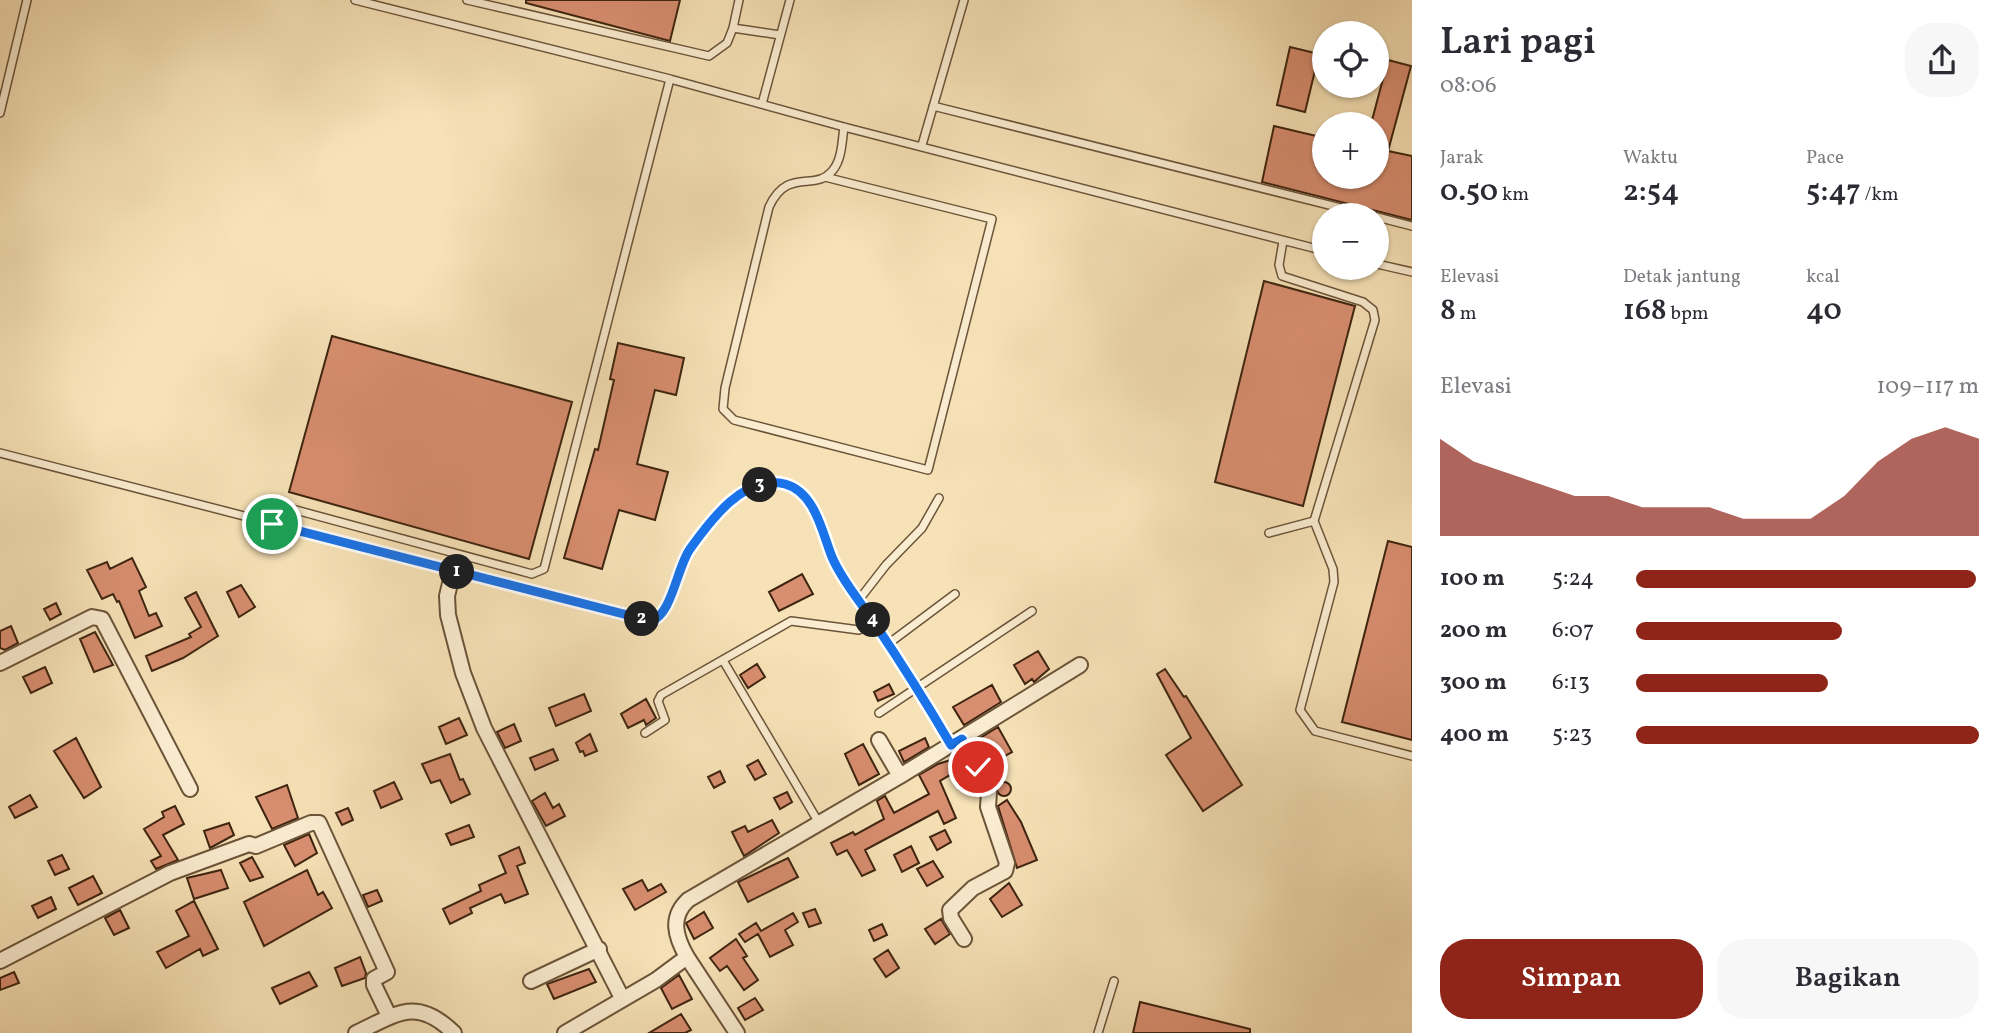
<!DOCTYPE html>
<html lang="id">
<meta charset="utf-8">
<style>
:root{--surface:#fff;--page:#f7f7f7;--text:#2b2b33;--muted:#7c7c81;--accent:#8f2418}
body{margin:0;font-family:Vollkorn,serif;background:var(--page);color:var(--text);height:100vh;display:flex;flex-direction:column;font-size:26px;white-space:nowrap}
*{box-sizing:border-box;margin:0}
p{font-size:23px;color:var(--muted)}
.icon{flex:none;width:38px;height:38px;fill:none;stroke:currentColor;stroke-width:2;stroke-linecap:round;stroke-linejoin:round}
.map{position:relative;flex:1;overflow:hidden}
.side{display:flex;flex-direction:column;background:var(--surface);width:595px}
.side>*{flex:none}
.buttons{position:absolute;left:1312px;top:21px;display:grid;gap:14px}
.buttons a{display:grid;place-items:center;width:77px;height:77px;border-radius:50%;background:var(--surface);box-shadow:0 2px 5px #0004;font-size:35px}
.pin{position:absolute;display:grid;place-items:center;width:60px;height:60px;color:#fff;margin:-30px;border:4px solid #fff;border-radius:50%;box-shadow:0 2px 7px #0007}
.km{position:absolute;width:35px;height:35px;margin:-18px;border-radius:50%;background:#222;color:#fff;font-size:19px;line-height:35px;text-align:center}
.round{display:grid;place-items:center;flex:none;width:74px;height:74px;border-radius:28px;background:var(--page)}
.summary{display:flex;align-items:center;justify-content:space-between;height:119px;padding:0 28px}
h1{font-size:38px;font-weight:600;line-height:52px}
.stats{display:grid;grid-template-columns:repeat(3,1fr);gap:10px;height:119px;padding:7px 28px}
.stats div{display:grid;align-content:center}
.stats b{font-size:30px;font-weight:600}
.stats small{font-size:19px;font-weight:400}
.stats p{font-size:19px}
.chart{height:196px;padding:14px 28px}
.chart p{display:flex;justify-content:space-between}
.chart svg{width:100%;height:126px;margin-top:7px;fill:var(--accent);opacity:.7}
.button{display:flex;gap:14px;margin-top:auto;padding:14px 28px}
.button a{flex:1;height:80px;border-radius:28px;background:var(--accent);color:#fff;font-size:28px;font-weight:600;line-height:80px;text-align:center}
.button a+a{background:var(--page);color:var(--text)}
ul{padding:0 28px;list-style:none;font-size:23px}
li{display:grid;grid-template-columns:112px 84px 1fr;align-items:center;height:52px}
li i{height:18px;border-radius:9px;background:var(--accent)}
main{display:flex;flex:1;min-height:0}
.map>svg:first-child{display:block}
</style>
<main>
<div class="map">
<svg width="1412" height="1033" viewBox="0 0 1412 1033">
<rect width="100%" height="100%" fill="#f7e2b7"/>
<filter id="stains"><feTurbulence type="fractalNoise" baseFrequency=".00286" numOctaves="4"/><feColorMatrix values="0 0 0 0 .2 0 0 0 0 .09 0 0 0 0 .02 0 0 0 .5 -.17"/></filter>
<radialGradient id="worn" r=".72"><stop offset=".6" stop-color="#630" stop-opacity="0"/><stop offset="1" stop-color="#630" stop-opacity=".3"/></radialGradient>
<path fill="#d88e70" stroke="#3e240f" stroke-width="2" d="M526,0H680L670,41L526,3Z
M1290,47L1319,54L1305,112L1277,105Z
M1388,60L1411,66L1388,151L1412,156V220L1262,182L1274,126L1325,138V177H1377V124H1371Z
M1264,281L1355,306L1303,506L1215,482Z
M332,336L572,402L529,559L289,492Z
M618,343L684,358L676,395L655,390L637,464L668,472L655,520L619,510L602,569L564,558L595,449L598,450L614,380L610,379Z
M1388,541L1412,547V740L1342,722Z
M132,558L146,587L139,591L149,616L156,613L162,626L135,638L119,601L117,602L113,594L102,599L87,570L107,562L110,569Z
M802,574L813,594L779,611L769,592Z
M241,585L255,607L239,617L227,592Z
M196,592L218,636L183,658L152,671L146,656L191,637L189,634L201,627L185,598Z
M56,603L61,614L50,620L44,609Z
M11,626L18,643L5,650L0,648V631Z
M95,632L113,665L94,672L80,639Z
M1038,651L1049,669L1034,682L1032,679L1025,684L1014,665Z
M757,664L765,677L748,688L740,675Z
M45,667L52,683L31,693L23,677Z
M1165,669L1184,697L1186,696L1242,785L1203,811L1166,755L1191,738L1157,674Z
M889,684L894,694L878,701L874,692Z
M992,685L1001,702L964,725L953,707Z
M584,694L591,711L556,726L549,708Z
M646,699L656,718L646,725L644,720L628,728L621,714Z
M459,718L467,735L446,744L439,727Z
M514,724L521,741L505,748L497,732Z
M998,727L1012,752L1003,757L998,748L985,755L977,740Z
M590,734L597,751L585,756L583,751L580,752L576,743Z
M76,738L101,787L84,798L54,751Z
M925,738L929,747L904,762L899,751Z
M863,744L879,774L859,785L845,754Z
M553,749L558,760L535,770L530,758Z
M450,754L460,780L463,779L470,794L451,803L440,780L431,783L422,764Z
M960,757L972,780L964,784L957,771L940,781L956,818L944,824L938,811L865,850L875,870L862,876L847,850L837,855L831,843L853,832L855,835L884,819L877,801L885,796L894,813L929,794L919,775L938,764Z
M758,760L766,774L755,780L747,766Z
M720,771L725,782L714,788L708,777Z
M997 789a7 7 0 1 1 14 0a7 7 0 1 1-14 0Z
M394,782L402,799L381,808L374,791Z
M287,785L298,818L272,829L256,797Z
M787,792L792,802L780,809L774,798Z
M545,793L553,808L559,804L565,816L546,826L532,801Z
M30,795L37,807L15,818L9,807Z
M1007,800L1021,822L1037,860L1017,868L998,806Z
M175,806L184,824L163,835L178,860L156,869L151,861L161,856L144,829L164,817L162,812Z
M348,808L353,820L342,825L336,813Z
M772,820L779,833L744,856L732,832L745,826L748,832Z
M229,823L234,835L210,848L204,831Z
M469,825L474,837L451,845L446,834Z
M945,830L951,842L937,850L930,837Z
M309,834L317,853L295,866L284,845Z
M911,846L919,863L902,872L894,855Z
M519,847L525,863L517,866L528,894L505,903L501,894L470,908L472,913L450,924L443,909L481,891L479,885L506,873L499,856Z
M62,855L69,869L55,875L48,861Z
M252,857L263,877L250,881L240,863Z
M788,858L798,877L748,902L738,882Z
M933,861L943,877L927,886L917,869Z
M221,870L228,888L194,899L187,878Z
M307,870L318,895L323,892L332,908L264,946L244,902Z
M93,876L102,893L78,905L69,888Z
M642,880L648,891L661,884L666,892L635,910L623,889Z
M1009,883L1022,905L1002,917L990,899Z
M377,890L382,901L368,907L363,895Z
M51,897L56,909L38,918L32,906Z
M194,901L218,949L203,956L200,949L166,968L157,952L189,936L176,911Z
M815,909L821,923L809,927L803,913Z
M120,910L129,928L114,935L105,918Z
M704,912L713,928L694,939L686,923Z
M793,913L798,922L785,930L793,945L770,957L758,934L745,942L739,934L756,923L761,931Z
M941,919L950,934L935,944L925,929Z
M882,924L887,935L874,941L869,930Z
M736,939L747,956L743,958L758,980L744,990L727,966L720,971L710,958Z
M888,950L899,968L886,977L874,959Z
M360,957L366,973L365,978L342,986L335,968Z
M589,969L596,982L554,999L547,984Z
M14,972L19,983L0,990V978Z
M309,972L317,986L280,1004L272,988Z
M679,975L692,999L672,1009L661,988Z
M755,998L763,1010L745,1020L738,1008Z
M1140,1002L1250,1029V1033H1133Z
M681,1014L691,1030L685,1033H649Z"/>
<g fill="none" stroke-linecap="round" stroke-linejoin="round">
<defs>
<path id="service" d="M355,0L670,79L844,127L1325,251
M467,0L709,56L727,43L733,28L780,35
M733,28L739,0
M762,104L790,0
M933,106L1369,215
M0,113L27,0
M922,145L964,0
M825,177L992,219L928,470L734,420L723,409L725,388L769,207C788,166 815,193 833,170C842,159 842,141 844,127
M1377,217L1412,226
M1283,241L1279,265L1282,276L1363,302L1373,310L1375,320L1314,521L1333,569L1334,582L1300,710L1315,731L1412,756
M1377,264L1412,272
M0,453L651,621C675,614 675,571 688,553C706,524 746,470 787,485C817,496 822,534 833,559C844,582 860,602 874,622C901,662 927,703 951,745
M281,506L532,574L544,569L670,79
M1269,533L1314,521
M858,601L886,565L922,528L939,498
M888,644L955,594
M724,662L819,823
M879,713L1032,611
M645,733L665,720L658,701L661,695L791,621L859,630L873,620
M1098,1033L1114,981"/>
<path id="minor" d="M453,571L447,596L448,615L463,673L484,728L622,998
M0,663L92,617L102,619L190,789
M962,739L989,792L988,807L1007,863L1005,871L973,888L950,910L951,918L964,939
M879,740L900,776
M687,957L737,1033
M0,961L170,873L249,844L256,846L311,823H319L387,972L374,979V985L389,1016
M531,981L599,949
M356,1033C397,1014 416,996 454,1033
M565,1033L656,980L687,957C675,936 670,917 688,900L900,776L1080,665"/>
</defs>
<use href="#service" stroke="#6c5439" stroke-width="10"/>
<use href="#minor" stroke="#6c5439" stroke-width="18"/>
<use href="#service" stroke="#faecd0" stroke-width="7"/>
<use href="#minor" stroke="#faecd0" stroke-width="14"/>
</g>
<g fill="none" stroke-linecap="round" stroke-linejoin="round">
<defs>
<path id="route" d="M272,524L651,621C672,615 677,567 690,549C710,521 745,473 785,484C815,492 822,532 832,557C842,581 861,602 875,624C902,664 927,704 951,745L962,739L978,767"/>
</defs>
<use href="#route" stroke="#fff" stroke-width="14"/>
<use href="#route" stroke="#1a73e8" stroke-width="9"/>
</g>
<rect width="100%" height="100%" filter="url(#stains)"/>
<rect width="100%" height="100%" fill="url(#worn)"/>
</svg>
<div class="buttons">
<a><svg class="icon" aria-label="locate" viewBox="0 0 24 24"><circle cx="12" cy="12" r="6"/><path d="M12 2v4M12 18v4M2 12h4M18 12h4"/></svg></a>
<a>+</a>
<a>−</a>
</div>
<div class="pin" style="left:272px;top:524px;background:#1e9e55"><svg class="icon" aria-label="arrive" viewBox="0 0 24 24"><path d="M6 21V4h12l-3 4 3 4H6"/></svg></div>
<div class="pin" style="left:978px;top:767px;background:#d93025"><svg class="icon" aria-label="check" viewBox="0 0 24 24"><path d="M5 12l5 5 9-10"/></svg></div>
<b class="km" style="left:457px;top:572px">1</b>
<b class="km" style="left:642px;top:619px">2</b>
<b class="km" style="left:760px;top:485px">3</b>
<b class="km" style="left:873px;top:620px">4</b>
</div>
<section class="side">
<div class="summary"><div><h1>Lari pagi</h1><p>08:06</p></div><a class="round"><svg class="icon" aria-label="share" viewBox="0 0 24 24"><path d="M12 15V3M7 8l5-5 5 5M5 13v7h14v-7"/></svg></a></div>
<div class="stats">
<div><p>Jarak</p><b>0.50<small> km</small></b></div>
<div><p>Waktu</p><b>2:54</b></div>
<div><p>Pace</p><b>5:47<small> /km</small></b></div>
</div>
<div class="stats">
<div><p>Elevasi</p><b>8<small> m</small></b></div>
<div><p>Detak jantung</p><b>168<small> bpm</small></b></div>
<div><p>kcal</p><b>40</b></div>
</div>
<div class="chart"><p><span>Elevasi</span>109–117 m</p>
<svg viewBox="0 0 160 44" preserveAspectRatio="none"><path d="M0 44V10L10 18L20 22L30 26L40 30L50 30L60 34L70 34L80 34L90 38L100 38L110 38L120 30L130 18L140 10L150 6L160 10V44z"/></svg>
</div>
<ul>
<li><b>100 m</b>5:24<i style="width:99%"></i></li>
<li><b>200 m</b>6:07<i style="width:60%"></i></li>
<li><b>300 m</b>6:13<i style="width:56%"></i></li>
<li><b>400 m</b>5:23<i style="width:100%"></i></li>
</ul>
<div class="button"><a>Simpan</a><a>Bagikan</a></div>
</section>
</main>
